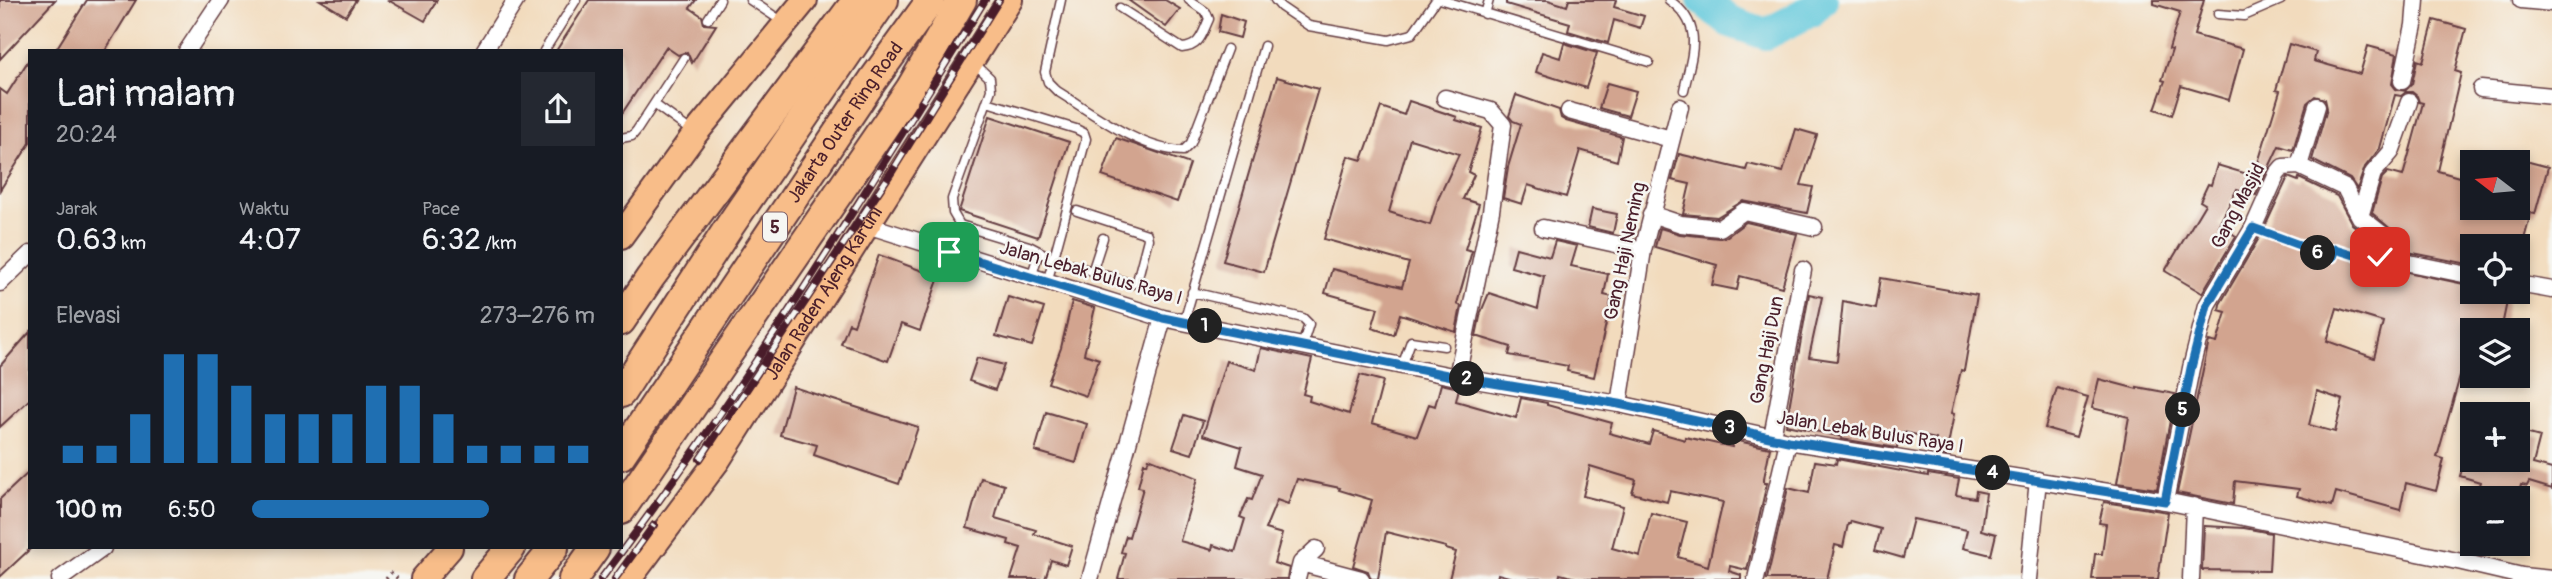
<!DOCTYPE html>
<html lang="id">
<meta charset="utf-8">
<style>
:root{--surface:#171b24;--page:#242831;--text:#f1f3f6;--muted:#9ea1a6;--accent:#1f6fb2}
body{margin:0;font-family:Pangolin,sans-serif;background:var(--page);color:var(--text);height:100vh;display:flex;flex-direction:column;font-size:26px;white-space:nowrap}
*{box-sizing:border-box;margin:0}
p{font-size:23px;color:var(--muted)}
.icon{flex:none;width:38px;height:38px;fill:none;stroke:currentColor;stroke-width:2;stroke-linecap:round;stroke-linejoin:round}
.map{position:relative;flex:1;overflow:hidden}
.sheet{position:absolute;left:28px;top:49px;width:595px;height:500px;display:flex;flex-direction:column;background:var(--surface);border-radius:0px;box-shadow:0 4px 10px #0003}
.sheet>*{flex:none}
.needle{width:46px;rotate:286deg}
.fabs{position:absolute;left:2460px;top:150px;display:grid;gap:14px}
.fabs a{display:grid;place-items:center;width:70px;height:70px;border-radius:0px;background:var(--surface);box-shadow:0 4px 10px #0003;font-size:35px}
.pin{position:absolute;display:grid;place-items:center;width:60px;height:60px;color:#fff;margin:-30px;border-radius:14px;box-shadow:0 4px 10px #0006}
.km{position:absolute;width:35px;height:35px;margin:-18px;border-radius:50%;background:#222;color:#fff;font-size:19px;line-height:35px;text-align:center}
.round{display:grid;place-items:center;flex:none;width:74px;height:74px;border-radius:0px;background:var(--page)}
.headline{display:flex;align-items:center;justify-content:space-between;height:119px;padding:0 28px}
h1{font-size:38px;font-weight:600;line-height:52px}
.metrics{display:grid;grid-template-columns:repeat(3,1fr);gap:10px;height:119px;padding:7px 28px}
.metrics div{display:grid;align-content:center}
.metrics b{font-size:30px;font-weight:600}
.metrics small{font-size:19px;font-weight:400}
.metrics p{font-size:19px}
.chart{height:196px;padding:14px 28px}
.chart p{display:flex;justify-content:space-between}
.chart svg{width:100%;height:126px;margin-top:7px;stroke:var(--accent);stroke-width:6}
ul{padding:0 28px;list-style:none;font-size:23px}
li{display:grid;grid-template-columns:112px 84px 1fr;align-items:center;height:52px}
li i{height:18px;border-radius:9px;background:var(--accent)}
.map>svg:first-child{display:block}
</style>
<div class="map">
<svg width="2552" height="579" viewBox="0 0 2552 579">
<rect width="100%" height="100%" fill="#f6f6f2"/>
<filter id="ink" filterUnits="userSpaceOnUse"><feTurbulence type="fractalNoise" baseFrequency=".0143" numOctaves="2"/><feDisplacementMap in="SourceGraphic" scale="14" xChannelSelector="R" yChannelSelector="G"/><feConvolveMatrix kernelMatrix="1 2 1 2 8 2 1 2 1" color-interpolation-filters="sRGB"/></filter>
<filter id="wash" filterUnits="userSpaceOnUse"><feTurbulence type="fractalNoise" baseFrequency=".00686" numOctaves="4" result="noise"/><feDisplacementMap in="SourceGraphic" scale="28" xChannelSelector="R" yChannelSelector="G"/><feGaussianBlur stdDeviation="1.57" result="paint"/><feColorMatrix in="noise" values="0 0 0 0 0 0 0 0 0 0 0 0 0 0 0 0 0 1.4 0 .05"/><feComposite in="paint" operator="in"/></filter>
<g filter="url(#wash)">
<rect width="100%" height="100%" fill="#f2dbbd"/>
<g fill="none" stroke-linecap="round" stroke-linejoin="round">
<path stroke="#5fc8db" stroke-width="32" d="M1703,0L1728,21L1766,34L1811,11L1822,0"/>
</g>
<g id="blocks">
<path fill="#d2a48f" fill-rule="evenodd" d="M0,0H55L0,59Z
M87,0H136L105,51H55Z
M320,0H356L346,16Z
M388,0H437L425,21Z
M589,0H696L690,8L702,16L704,24L716,25L692,63L687,52L678,55L666,47L621,115V51H556Z
M1128,0H1165L1180,9L1166,27Z
M1506,0H1548L1567,6L1569,0H1616L1614,7L1644,16L1640,28L1614,20L1608,43L1568,31L1570,23L1506,4Z
M2154,0H2204L2194,35L2243,49L2229,100L2181,86L2172,115L2155,109L2165,81L2162,80L2172,50L2169,49L2180,12L2154,4Z
M1221,14L1244,22L1240,38L1218,32Z
M2434,20L2466,29L2455,71L2461,73L2438,171L2473,181V208H2518V163L2521,164L2522,160L2548,167L2535,214L2531,213L2522,247H2473V265L2393,249L2394,237L2392,230L2372,213L2382,178L2388,172L2403,176L2423,103L2419,102L2417,96L2412,92H2406L2401,96L2395,95L2380,148L2365,167L2357,189L2350,179L2312,160L2327,108L2325,99L2315,96L2307,103L2293,150L2279,146L2256,195L2237,189L2219,225L2236,236L2202,293L2165,271L2205,204L2200,201L2208,184L2211,185L2217,165L2254,176L2280,91L2276,90L2289,44L2316,52L2314,61L2360,74L2368,46L2397,54L2392,84L2396,89L2405,91L2412,84L2417,60L2423,62Z
M1564,43L1597,53L1586,88L1536,72L1542,52L1560,58Z
M30,58V143L0,190V89L7,94Z
M1277,77L1318,89L1264,272L1223,261Z
M1607,83L1636,91L1628,116L1599,108Z
M1516,95L1559,110L1561,118L1566,121L1622,137L1617,161L1580,150L1566,197L1528,185L1522,204L1503,198L1508,167L1521,124L1513,121L1509,116Z
M1409,101L1457,117L1456,120L1482,128L1468,172L1474,175L1463,199L1479,204L1465,249L1472,251L1457,304L1461,306L1456,332L1400,314L1394,335L1372,328L1378,308L1325,293L1332,269L1402,287L1409,263L1324,239L1348,156L1362,160L1381,107L1404,115ZM1410,139L1459,154L1438,199L1430,225L1389,212Z
M990,116L1069,142L1038,237L959,211Z
M1796,129L1817,135L1801,185L1813,187L1807,213L1743,201L1717,217L1683,214L1690,184L1672,180L1679,154L1746,170L1748,164L1783,172Z
M1116,138L1190,164L1177,202L1102,176Z
M2288,177L2298,181L2299,178L2337,196L2352,224L2373,240L2370,255L2374,265L2473,286V292H2509L2501,331H2473L2437,457L2444,459L2436,491L2406,483L2400,510L2336,492L2332,506L2297,496L2299,489L2235,481L2233,504L2177,493L2209,341L2217,343L2226,312L2219,310L2220,304L2262,233ZM2337,308L2383,322L2374,358L2327,341ZM2317,391L2343,400L2335,432L2309,425Z
M1592,209L1617,214L1613,233L1588,227Z
M1746,222L1797,234L1782,287L1740,276L1737,290L1712,285L1717,265L1655,247L1660,228L1680,234L1719,238L1726,237Z
M1555,241L1577,246L1571,266L1608,274L1604,295L1612,297L1594,377L1567,371L1568,366L1509,355L1511,347L1476,336L1481,312L1489,293L1538,309L1544,276L1511,267L1516,248L1550,257Z
M879,255L939,277L920,331L901,324L888,361L841,344L849,323L854,325Z
M1881,278L1977,295L1964,371L1961,370L1951,413L1954,414L1946,456L1933,453L1936,439L1903,432L1901,443L1898,442L1897,448L1841,439L1842,437L1829,434L1786,425L1809,294L1822,297L1809,357L1837,361L1843,301L1876,308Z
M1008,297L1044,308L1032,346L996,336Z
M1072,301L1095,308L1084,354L1099,359L1086,396L1048,383L1061,348Z
M30,332V399L0,427V366Z
M1261,348L1312,359L1303,394L1310,396L1309,401L1349,414L1360,375L1383,381L1372,423L1417,436L1429,404L1435,406L1441,384L1459,388L1456,401L1516,418L1521,398L1547,403V405L1612,423L1609,433L1649,444L1653,431L1685,440V437L1732,447L1733,440L1770,448L1764,478V483H1767L1747,570L1730,566L1729,571L1741,575V579H1580L1560,574L1559,579H1516L1498,574L1497,579H1449L1456,552L1446,549V547L1386,532L1378,579H1371L1368,571L1353,566L1372,500L1339,490L1340,488L1297,479L1288,504L1277,500L1265,529L1282,534L1274,563L1289,568L1287,579H1118L1125,553L1121,552L1126,536L1129,537L1143,488L1138,487L1144,463L1147,464L1149,458L1198,478L1180,541L1212,550L1213,545L1235,552L1245,519L1240,517L1248,499L1252,500L1262,474L1237,466L1242,447L1203,435L1226,361L1256,370ZM1590,466L1636,480L1632,493L1667,502L1670,491L1723,502L1708,566L1678,557L1687,522L1651,513L1640,556L1612,548L1623,506L1583,496Z
M977,358L1004,365L995,390L969,381Z
M2099,379L2137,389V387L2175,394L2157,489L2117,483L2129,417L2092,408Z
M793,387L918,427L899,484L814,455L817,445L780,435Z
M2057,388L2088,397L2076,437L2045,428Z
M1046,412L1087,424L1076,463L1035,451Z
M1184,415L1203,421L1192,454L1173,448Z
M2518,431L2540,437L2533,464L2552,469V489L2529,482L2527,486L2521,485L2519,492L2506,488L2503,499L2477,492L2480,482L2460,476L2465,460H2518Z
M1837,459L1928,476V474L1959,479L1956,495L1975,498L1976,491L1986,493L1981,530L1996,534L1991,555L1963,548L1967,530L1913,519L1903,558L1875,550L1881,529L1851,521L1850,524H1848L1843,547L1835,545L1827,579H1767L1788,488L1809,493L1815,461L1836,464Z
M30,471V549L0,577V499Z
M981,478L1004,485L995,518L1036,530L1034,534L1072,546L1066,565L1051,560L1045,579H1011L1021,548L1008,544L1009,540L967,528Z
M2104,502L2168,512L2158,579H2092L2095,554H2102L2106,524L2099,523Z
M2204,526L2244,528L2271,533L2269,571L2202,570Z"/>
</g>
</g>
<g filter="url(#ink)">
<use href="#blocks" fill-opacity="0" stroke="#633b41" stroke-width="2"/>
<g fill="none" stroke-linecap="round" stroke-linejoin="round">
<defs>
<path id="service" d="M750,0L783,22
M1061,0L1045,72L1048,82L1057,91C1093,113 1140,150 1183,151L1191,143L1227,49
M1275,0L1281,7L1309,26L1389,40L1412,34L1436,0
M1442,0L1649,62
M1669,0C1705,25 1692,54 1684,90
M1120,8L1182,48C1200,47 1202,34 1209,19L1206,12L1189,0
M1485,14L1489,0
M2218,14L2244,16L2281,0
M708,19L720,0
M544,51L576,0
M975,64L990,78L991,90L952,199L953,213L960,225L1029,246L1054,259L1132,284L1137,281L1148,239L1147,234L1077,211
M987,102L1076,129L1084,133L1086,139L1047,283
M654,104L691,131
M621,138L632,136L637,130L684,58
M1092,272L1103,238
M1031,278L1039,252
M1192,292L1303,318L1309,324L1302,346
M1184,322L1264,46
M1402,366L1411,341L1444,346"/>
<path id="minor" d="M2521,0L2552,3
M187,51L221,0
M484,51L516,0
M2402,81L2414,25L2416,0
M2481,89L2552,96
M1445,98L1491,111L1503,125L1491,211L1457,377
M1569,111L1671,139
M2299,166L2317,106
M1651,214L1681,224L1720,228L1744,211L1814,227
M2360,217L2373,173L2391,152L2409,102
M867,225L1163,318L1457,377L1619,404L1788,441L2165,501L2462,562L2522,576L2552,579
M1543,228L1643,250
M0,283L30,254
M2518,284L2552,290
M1619,404L1643,250L1680,107
M1772,437L1803,270
M2165,501L2191,368L2207,305L2253,228L2277,174L2283,167L2299,166L2345,188L2360,217L2382,234L2384,240L2380,257L2473,276
M1301,563L1361,579
M60,579L103,548
M1090,579L1163,318
M1297,579L1301,563L1316,549
M1756,579L1788,441
M2028,579L2038,480
M2191,579L2194,506"/>
<g id="trunk">
<path d="M621,236L695,134L805,0"/>
<path d="M423,579L450,548"/>
<path id="s1" d="M629,579L718,460L1010,0"/>
</g>
<g id="motorway">
<path d="M621,321L650,278L857,0"/>
<path d="M621,393L729,227L884,0"/>
<path id="s2" d="M621,455L873,80L931,0"/>
<path d="M621,510L910,89L962,0"/>
<path d="M485,579L511,548"/>
<path d="M529,579L554,548"/>
<path d="M573,579L595,548"/>
</g>
</defs>
<use href="#service" stroke="#633b41" stroke-width="11"/>
<use href="#minor" stroke="#633b41" stroke-width="19"/>
<use href="#trunk" stroke="#633b41" stroke-width="28"/>
<use href="#motorway" stroke="#633b41" stroke-width="32"/>
<path stroke="#633b41" stroke-width="3.5" stroke-dasharray="2 5" stroke-linecap="butt" d="M2268,234L2332,257L2335,249L2365,257
M386,579L391,573L398,579"/>
<use href="#service" stroke="#fff" stroke-width="8"/>
<use href="#minor" stroke="#fff" stroke-width="16"/>
<use href="#trunk" stroke="#f8bd89" stroke-width="24"/>
<use href="#motorway" stroke="#f8bd89" stroke-width="28"/>
<defs>
<path id="rail" d="M700,459L893,170L999,0
M601,579C741,395 863,197 985,0
M615,579L654,525"/>
</defs>
<use href="#rail" stroke="#4a1f2b" stroke-width="8"/>
<use href="#rail" stroke="#f6f6f2" stroke-width="5" stroke-dasharray="16" stroke-linecap="butt"/>
</g>
</g>
<g fill="none" stroke-linecap="round" stroke-linejoin="round" filter="url(#ink)">
<defs>
<path id="route" d="M949,252L1163,318L1457,377L1619,404L1788,441L2165,501L2191,368L2207,305L2253,228L2332,257L2335,249L2361,257H2380"/>
</defs>
<use href="#route" stroke="#fff" stroke-width="14"/>
<use href="#route" stroke="#1f6fb2" stroke-width="9"/>
</g>
<g text-anchor="middle" dominant-baseline="central" stroke-width="5" stroke-linejoin="round" paint-order="stroke">
<rect fill="#f6f6f2" stroke="#7e6067" stroke-width="2" x="763" y="212.5" width="24" height="29" rx="5"/>
<g font-size="18" font-weight="bold" fill="#4a1f2b">
<text x="775" y="227">5</text>
</g>
<g font-size="19" fill="#4a1f2b" stroke="#f6f6f2">
<text stroke="none"><textPath href="#s2" startOffset="401">Jakarta Outer Ring Road</textPath></text>
<text transform="translate(2238 206) rotate(-62)">Gang Masjid</text>
<text transform="translate(1625 251) rotate(-78)">Gang Haji Neming</text>
<text transform="translate(1091 273) rotate(16)">Jalan Lebak Bulus Raya I</text>
<text stroke="none"><textPath href="#s1" startOffset="346">Jalan Raden Ajeng Kartini</textPath></text>
<text transform="translate(1767 350) rotate(-79)">Gang Haji Dun</text>
<text transform="translate(1870 432) rotate(9)">Jalan Lebak Bulus Raya I</text>
</g>
</g>
</svg>
<div class="fabs">
<a><svg class="needle" viewBox="-14 -14 28 28"><path d="M0-13l5 13h-10z" fill="#e53935"/><path d="M0 13l5-13h-10z" fill="#9ea1a6"/></svg></a>
<a><svg class="icon" aria-label="locate" viewBox="0 0 24 24"><circle cx="12" cy="12" r="6"/><path d="M12 2v4M12 18v4M2 12h4M18 12h4"/></svg></a>
<a><svg class="icon" aria-label="layers" viewBox="0 0 24 24"><path d="M12 4l9 5-9 5-9-5zM3 14l9 5 9-5"/></svg></a>
<a>+</a>
<a>−</a>
</div>
<div class="pin" style="left:949px;top:252px;background:#1e9e55"><svg class="icon" aria-label="arrive" viewBox="0 0 24 24"><path d="M6 21V4h12l-3 4 3 4H6"/></svg></div>
<div class="pin" style="left:2380px;top:257px;background:#d93025"><svg class="icon" aria-label="check" viewBox="0 0 24 24"><path d="M5 12l5 5 9-10"/></svg></div>
<b class="km" style="left:1205px;top:326px">1</b>
<b class="km" style="left:1467px;top:379px">2</b>
<b class="km" style="left:1730px;top:428px">3</b>
<b class="km" style="left:1993px;top:473px">4</b>
<b class="km" style="left:2183px;top:410px">5</b>
<b class="km" style="left:2318px;top:253px">6</b>
<section class="sheet">
<div class="headline"><div><h1>Lari malam</h1><p>20:24</p></div><a class="round"><svg class="icon" aria-label="share" viewBox="0 0 24 24"><path d="M12 15V3M7 8l5-5 5 5M5 13v7h14v-7"/></svg></a></div>
<div class="metrics">
<div><p>Jarak</p><b>0.63<small> km</small></b></div>
<div><p>Waktu</p><b>4:07</b></div>
<div><p>Pace</p><b>6:32<small> /km</small></b></div>
</div>
<div class="chart"><p><span>Elevasi</span>273–276 m</p>
<svg viewBox="0 0 160 44" preserveAspectRatio="none"><path d="M5 44V38M15 44V38M25 44V27M35 44V6M45 44V6M55 44V17M65 44V27M75 44V27M85 44V27M95 44V17M105 44V17M115 44V27M125 44V38M135 44V38M145 44V38M155 44V38"/></svg>
</div>
<ul>
<li><b>100 m</b>6:50<i style="width:69%"></i></li>
</ul>
</section>
</div>
